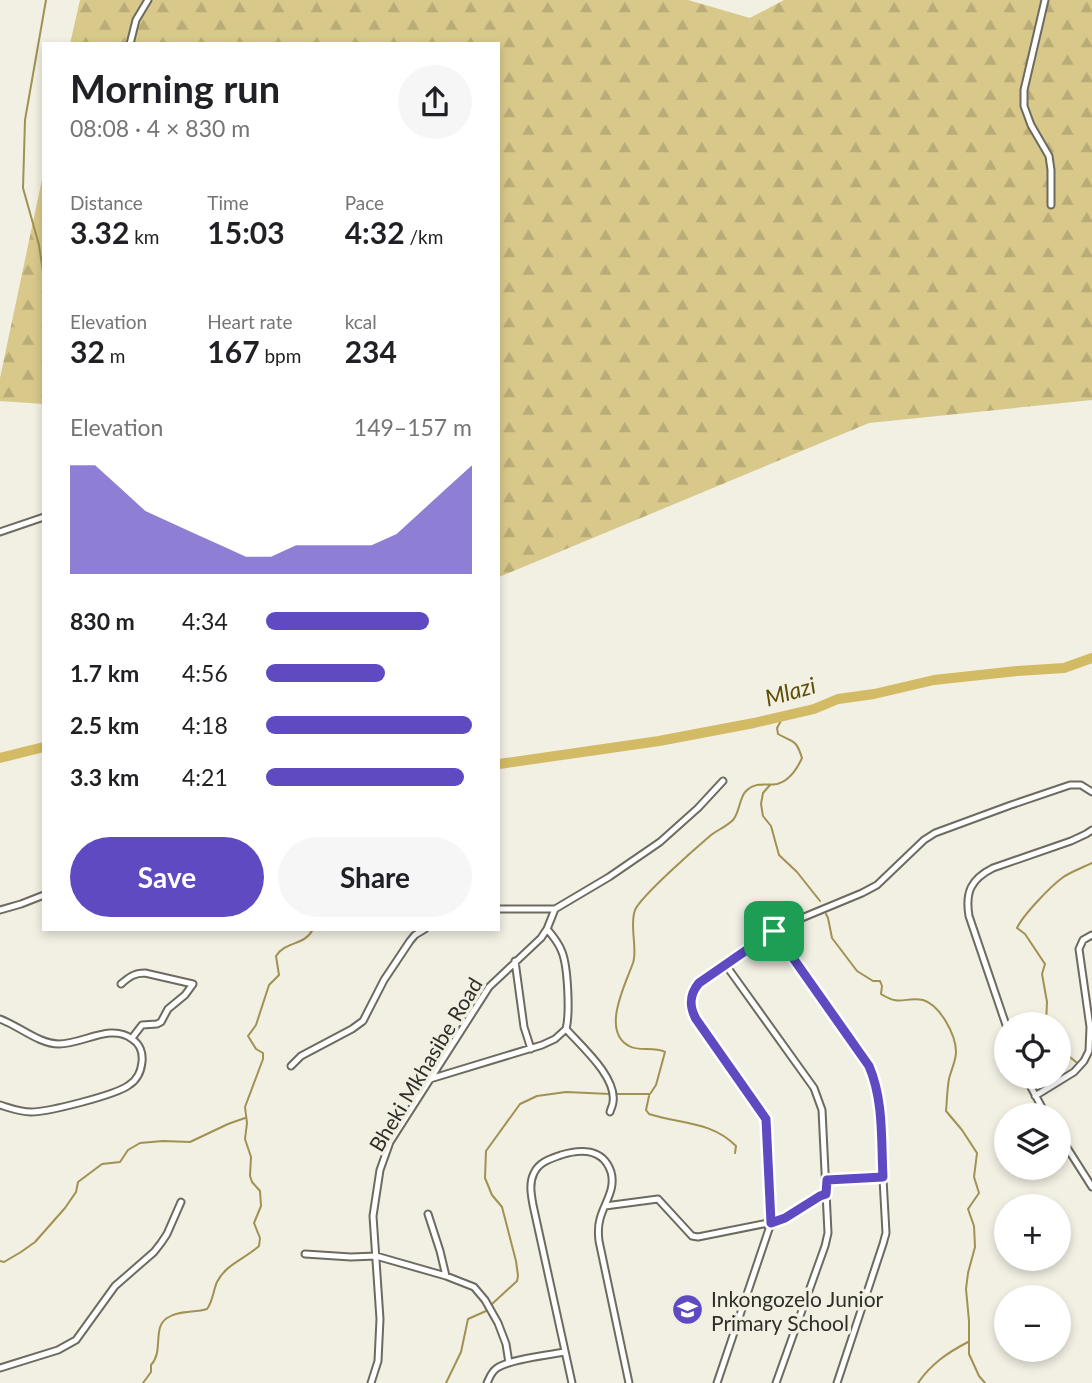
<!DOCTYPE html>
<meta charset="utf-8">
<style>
:root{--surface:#fff;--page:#f6f6f6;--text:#202124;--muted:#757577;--accent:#5f4ac2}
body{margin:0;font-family:Lato,sans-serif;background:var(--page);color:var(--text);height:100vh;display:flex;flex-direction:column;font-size:26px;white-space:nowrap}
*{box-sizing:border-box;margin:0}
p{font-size:23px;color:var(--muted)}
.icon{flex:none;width:38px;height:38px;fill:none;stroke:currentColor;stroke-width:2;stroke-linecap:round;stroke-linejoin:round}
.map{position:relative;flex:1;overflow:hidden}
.details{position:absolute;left:42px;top:42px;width:458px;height:889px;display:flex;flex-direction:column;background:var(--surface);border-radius:0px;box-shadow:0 4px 10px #0003}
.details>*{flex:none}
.controls{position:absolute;left:994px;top:1012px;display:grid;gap:14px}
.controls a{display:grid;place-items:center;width:77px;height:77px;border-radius:50%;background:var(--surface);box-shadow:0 4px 10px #0003;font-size:35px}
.pin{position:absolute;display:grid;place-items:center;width:60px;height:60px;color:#fff;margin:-30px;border-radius:14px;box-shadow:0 4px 10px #0006}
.round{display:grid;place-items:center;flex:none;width:74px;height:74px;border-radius:37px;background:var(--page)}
.headline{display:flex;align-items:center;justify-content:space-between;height:119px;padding:0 28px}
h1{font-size:38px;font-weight:700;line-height:52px}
.metrics{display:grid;grid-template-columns:repeat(3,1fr);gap:10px;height:119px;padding:7px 28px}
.metrics div{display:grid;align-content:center}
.metrics b{font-size:30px;font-weight:700}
.metrics small{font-size:19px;font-weight:400}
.metrics p{font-size:19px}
.chart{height:196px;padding:14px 28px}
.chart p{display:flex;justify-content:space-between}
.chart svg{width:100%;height:126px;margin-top:7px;fill:var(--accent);opacity:.7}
.action{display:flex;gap:14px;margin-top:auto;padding:14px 28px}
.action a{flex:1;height:80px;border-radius:42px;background:var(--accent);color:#fff;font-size:28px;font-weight:700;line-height:80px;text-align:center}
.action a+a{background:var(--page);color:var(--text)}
ul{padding:0 28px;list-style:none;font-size:23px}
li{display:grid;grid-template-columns:112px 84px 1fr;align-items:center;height:52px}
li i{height:18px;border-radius:9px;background:var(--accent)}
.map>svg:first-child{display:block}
</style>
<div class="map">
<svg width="1092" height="1383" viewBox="0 0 1092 1383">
<defs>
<pattern id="forest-firs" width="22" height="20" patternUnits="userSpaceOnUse" patternTransform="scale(1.75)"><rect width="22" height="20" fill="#d8c88a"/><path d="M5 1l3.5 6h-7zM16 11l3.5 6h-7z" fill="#baac77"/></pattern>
</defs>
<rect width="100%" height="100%" fill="#f2efe3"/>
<path fill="url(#forest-firs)" d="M80,0H688L750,18L784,0H1092V400L869,423L499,577V44H70Z
M44,170V404L0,401V378Z"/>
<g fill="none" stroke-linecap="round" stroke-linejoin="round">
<path stroke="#a19152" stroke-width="2" d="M44,278L39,245L23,188L25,120L46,0
M770,785L763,793L761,804L763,816L771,826L779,855L797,872L820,901
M826,914L828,918L832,938L857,971L873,981H880L882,986L881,994C901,1007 905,996 923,1000C940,1005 956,1035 956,1052C956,1061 951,1070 949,1079C947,1090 947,1101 946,1111L962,1130L977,1153L974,1177L979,1193L968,1209L974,1226L975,1247L968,1273L966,1289L969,1321V1354L979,1376L985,1383
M1046,1024L1047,1002L1042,974L1045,964L1025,934L1017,928C1023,915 1050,887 1062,878C1070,872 1082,868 1092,863
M1059,1048L1076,1062
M615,1094H650L656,1085L665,1052C654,1046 639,1052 629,1046C601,1031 625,985 633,963C638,948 629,927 635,910C641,896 697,847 711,835C718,830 727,826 733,820C740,812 739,798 746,791C756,781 766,786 777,784C789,781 797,769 802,758C796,739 794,743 778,734L777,728L784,715
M649,1096L646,1110L649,1114C680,1124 711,1121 736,1146L735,1153
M0,1261L4,1262L21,1252L35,1242L65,1208L76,1192L78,1182L102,1164L120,1162L128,1150L140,1143L163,1141L190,1142L228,1124L245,1118
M492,1304L517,1281L518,1276L516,1261L502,1207L492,1195L485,1178L486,1151L520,1104L537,1096L566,1092L610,1094
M143,1383L151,1372V1365C164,1351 152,1328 167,1318C179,1310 195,1313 207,1309C213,1301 213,1291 217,1282C226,1264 245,1259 259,1246L260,1238L254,1223L261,1206L260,1191L252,1182L250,1176L251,1157L245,1139L247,1123L245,1107L263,1059V1053L256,1049L248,1036L256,1025L269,985L279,975L276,956C285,941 305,946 313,929
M446,1383L461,1352L468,1319L486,1311
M918,1383C931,1364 947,1353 968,1342"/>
<path stroke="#d2bb64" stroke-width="10" d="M0,758L44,747
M499,764L659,741L754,723L814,709L838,699L874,694L934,680L1017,671L1064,668L1092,658"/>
<defs>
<path id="minor" d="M1045,0L1024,90V106L1031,125L1049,156L1051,170V205
M130,44L136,20L148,0
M0,532L44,517
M499,909H555L609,877L660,842L698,808L723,781
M0,910L21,904L44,895
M547,929C553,936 559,943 562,952C568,967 570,1014 566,1029
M774,931L869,1066L878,1088L886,1233L883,1244L837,1383
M515,961L524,1027L531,1049
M725,964L814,1088L822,1110L828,1233L825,1246L776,1383
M121,984C129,977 134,973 145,973L193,984L185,995L168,1009L161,1022L157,1024L142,1025L132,1038
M0,1019C19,1026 39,1044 59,1044C83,1044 111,1023 132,1039C140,1044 143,1053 142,1062C141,1072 137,1080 129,1085C116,1095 48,1112 31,1112C20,1112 10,1108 0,1105
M1006,1025L969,916C965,892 971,879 993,868L1071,841L1086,834L1092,830
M566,1029C581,1046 617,1077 613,1102C613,1105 611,1108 610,1112
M291,1066L301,1056L352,1029L363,1021L384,980L410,941L415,935L425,929
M1025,1076L1046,1115
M430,1079L542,1045L555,1039L566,1029
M1035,1096L1074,1072L1084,1061L1089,1051L1090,1027L1079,949L1083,940L1092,935
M1059,1135L1092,1187
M826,1180L883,1177
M605,1206L658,1199L692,1236L698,1237L778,1221L820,1196L826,1194
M428,1214L440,1251L446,1276
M305,1254L351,1257L376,1256L446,1276L474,1287L485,1300L498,1323L506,1344L509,1363
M0,1368L58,1350L76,1340L115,1286L154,1252L161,1243L167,1234L181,1202
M371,1383L378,1361L380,1319L373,1216L380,1170L390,1142L489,987L541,938L547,929L555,909
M487,1383C490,1377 491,1372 497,1368C510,1359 548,1355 565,1352
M572,1383L533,1205C531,1194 529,1183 534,1173C539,1162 550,1159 561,1155C580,1149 603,1148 611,1172C616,1190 604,1203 600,1219C598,1226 598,1233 599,1241L629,1383
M717,1383L771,1223L767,1126L766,1119L762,1111L696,1019L691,1003V995L699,983L780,927L862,893L877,885L924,840L935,833L1011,805L1070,785H1081L1092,792"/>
</defs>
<use href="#minor" stroke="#6d6a5f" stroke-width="9"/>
<use href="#minor" stroke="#fff" stroke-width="5"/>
</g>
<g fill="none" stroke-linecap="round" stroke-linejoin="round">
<defs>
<path id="route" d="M774,931L869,1066C884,1101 881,1141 883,1177L827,1180L826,1194L820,1196L785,1218L771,1223L766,1119L696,1019C689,1006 689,995 699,983Z"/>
</defs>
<use href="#route" stroke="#fff" stroke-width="14"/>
<use href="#route" stroke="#5f4ac2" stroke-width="9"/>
</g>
<defs>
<symbol id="school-disc" viewBox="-11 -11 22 22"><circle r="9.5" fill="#5f4ac2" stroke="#f2efe3"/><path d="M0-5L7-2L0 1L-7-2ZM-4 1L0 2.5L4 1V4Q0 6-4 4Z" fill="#fff"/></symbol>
</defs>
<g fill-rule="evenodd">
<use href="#school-disc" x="670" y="1292" width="35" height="35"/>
</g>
<g text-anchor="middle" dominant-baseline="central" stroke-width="7" stroke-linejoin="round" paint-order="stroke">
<g font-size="21" fill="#2f2e29" stroke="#f2efe3">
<text transform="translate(425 1064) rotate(-59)">Bheki Mkhasibe Road</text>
</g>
<g font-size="21" fill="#2f2e29" stroke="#f2efe3" text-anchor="start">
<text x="711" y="1298">Inkongozelo Junior<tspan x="711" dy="24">Primary School</tspan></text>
</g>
<g font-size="23" font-style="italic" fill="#5d4e06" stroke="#f2efe3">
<text transform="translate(790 691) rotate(-16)">Mlazi</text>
</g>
</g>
</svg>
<div class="controls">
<a><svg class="icon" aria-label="locate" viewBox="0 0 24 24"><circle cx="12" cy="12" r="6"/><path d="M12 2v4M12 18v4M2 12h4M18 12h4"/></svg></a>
<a><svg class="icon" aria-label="layers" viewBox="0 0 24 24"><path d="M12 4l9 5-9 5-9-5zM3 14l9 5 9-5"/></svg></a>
<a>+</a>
<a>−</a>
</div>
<div class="pin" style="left:774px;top:931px;background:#1e9e55"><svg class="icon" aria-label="arrive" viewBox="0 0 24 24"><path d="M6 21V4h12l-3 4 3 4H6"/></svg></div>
<section class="details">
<div class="headline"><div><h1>Morning run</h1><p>08:08 · 4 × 830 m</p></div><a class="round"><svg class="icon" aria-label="share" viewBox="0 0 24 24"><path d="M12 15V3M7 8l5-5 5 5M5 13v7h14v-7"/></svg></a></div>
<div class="metrics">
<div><p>Distance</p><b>3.32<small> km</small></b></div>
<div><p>Time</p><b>15:03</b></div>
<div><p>Pace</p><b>4:32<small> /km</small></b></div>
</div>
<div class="metrics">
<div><p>Elevation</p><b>32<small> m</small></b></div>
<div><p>Heart rate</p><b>167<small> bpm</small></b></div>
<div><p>kcal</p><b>234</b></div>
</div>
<div class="chart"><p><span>Elevation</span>149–157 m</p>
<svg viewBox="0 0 160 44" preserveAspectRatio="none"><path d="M0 44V6L10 6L20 14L30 22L40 26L50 30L60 34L70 38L80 38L90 34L100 34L110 34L120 34L130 30L140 22L150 14L160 6V44z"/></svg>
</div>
<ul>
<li><b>830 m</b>4:34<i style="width:79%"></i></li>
<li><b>1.7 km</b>4:56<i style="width:58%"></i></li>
<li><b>2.5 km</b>4:18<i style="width:100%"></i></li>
<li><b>3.3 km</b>4:21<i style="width:96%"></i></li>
</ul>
<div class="action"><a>Save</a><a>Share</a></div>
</section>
</div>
